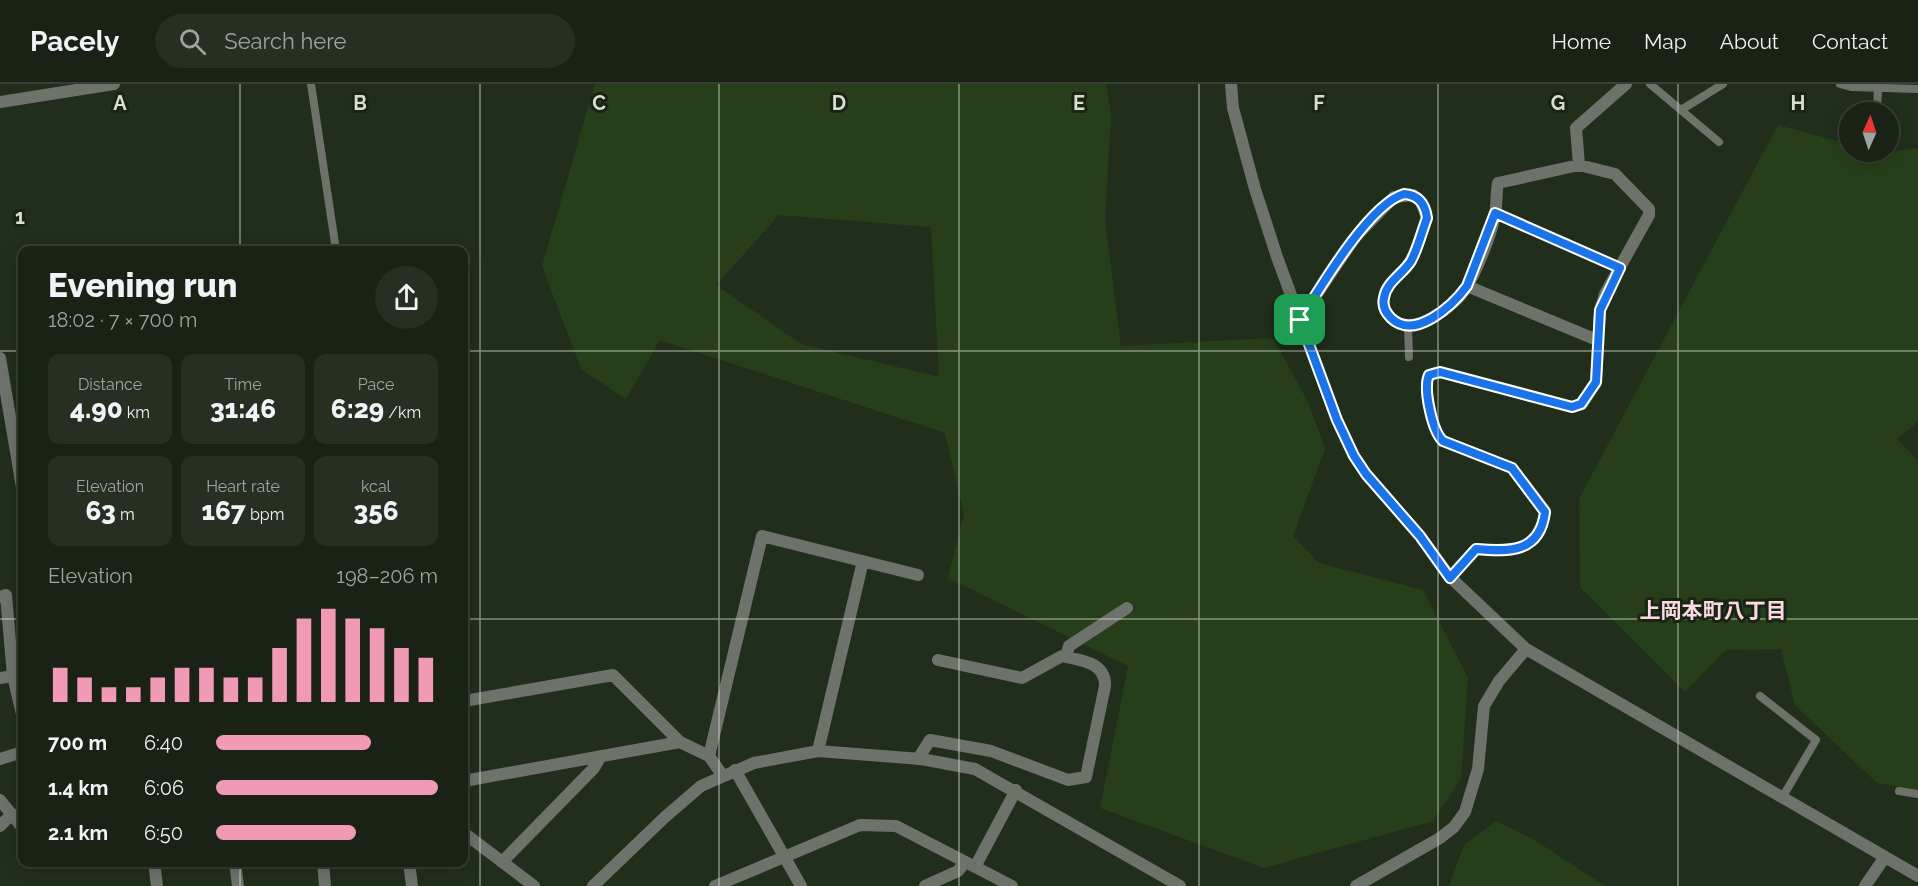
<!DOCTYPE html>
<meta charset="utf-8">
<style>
:root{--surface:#1a2215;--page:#272f22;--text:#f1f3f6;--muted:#9fa4a0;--line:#383f34;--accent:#f09ab5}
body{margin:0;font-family:Raleway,"Noto Sans JP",sans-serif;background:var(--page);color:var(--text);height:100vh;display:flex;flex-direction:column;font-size:22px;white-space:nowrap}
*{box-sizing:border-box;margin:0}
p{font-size:20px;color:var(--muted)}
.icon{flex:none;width:33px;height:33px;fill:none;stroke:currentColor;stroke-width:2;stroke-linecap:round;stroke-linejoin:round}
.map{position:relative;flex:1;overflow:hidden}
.side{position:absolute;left:18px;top:162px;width:450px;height:621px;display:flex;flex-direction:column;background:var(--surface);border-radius:12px;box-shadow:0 3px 15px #0003,0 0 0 2px var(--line)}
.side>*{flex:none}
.needle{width:39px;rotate:3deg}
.tools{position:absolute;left:1839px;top:18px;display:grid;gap:12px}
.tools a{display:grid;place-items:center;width:60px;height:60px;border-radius:50%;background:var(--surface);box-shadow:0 3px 15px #0003,0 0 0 2px var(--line);font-size:30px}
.pin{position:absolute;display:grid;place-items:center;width:51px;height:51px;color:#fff;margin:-26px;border-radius:12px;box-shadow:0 3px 9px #0006}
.round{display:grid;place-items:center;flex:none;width:63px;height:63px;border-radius:32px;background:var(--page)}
.summary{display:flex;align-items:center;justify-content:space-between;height:102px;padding:0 30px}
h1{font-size:33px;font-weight:800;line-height:45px}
.figures{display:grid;grid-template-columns:repeat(3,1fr);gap:9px;height:102px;padding:6px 30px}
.figures div{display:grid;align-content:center;border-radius:12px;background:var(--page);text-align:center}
.figures b{font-size:26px;font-weight:800}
.figures small{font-size:16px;font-weight:400}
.figures p{font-size:16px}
.chart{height:168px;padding:12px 30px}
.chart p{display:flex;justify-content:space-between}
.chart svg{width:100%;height:108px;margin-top:6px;stroke:var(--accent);stroke-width:6}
ul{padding:0 30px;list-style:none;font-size:20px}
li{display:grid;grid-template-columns:96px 72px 1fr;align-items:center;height:45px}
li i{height:15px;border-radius:8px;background:var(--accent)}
header{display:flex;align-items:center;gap:36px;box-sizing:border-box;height:84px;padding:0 30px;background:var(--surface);border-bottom:2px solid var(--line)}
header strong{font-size:28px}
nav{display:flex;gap:33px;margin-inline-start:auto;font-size:21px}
.search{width:420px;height:54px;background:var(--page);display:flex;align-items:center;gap:15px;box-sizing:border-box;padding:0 21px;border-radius:33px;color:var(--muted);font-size:22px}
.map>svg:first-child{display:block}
</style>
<header>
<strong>Pacely</strong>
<div class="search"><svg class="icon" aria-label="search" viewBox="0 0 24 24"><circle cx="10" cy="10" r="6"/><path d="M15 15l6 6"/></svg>Search here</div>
<nav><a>Home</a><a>Map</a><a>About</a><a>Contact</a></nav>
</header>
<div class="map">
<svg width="1918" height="802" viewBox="0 0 1918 802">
<rect width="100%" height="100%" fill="#222e1c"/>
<path fill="#273e1a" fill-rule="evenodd" d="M595,0H1106L1111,29L1105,136L1121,262L1273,254L1309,320L1325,365L1293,452L1319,479L1423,506L1468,594L1461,694L1433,737L1264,784L1100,724L1128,582L948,494L964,430L945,349L660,256L626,315L581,285L542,182ZM779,131L931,143L939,293L801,260L716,201Z
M1778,41L1849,60L1850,68L1882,69L1918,64V338L1897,355L1918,376V706L1877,699L1795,621L1781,565L1726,566L1685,608L1580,503L1579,415Z
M1496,737L1533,755L1605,802H1449L1464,761Z"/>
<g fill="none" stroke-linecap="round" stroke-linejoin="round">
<path stroke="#6d736a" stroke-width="8" d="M311,0L336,166
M1650,0L1719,58
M1840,0L1851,3L1918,5
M1681,26L1723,0
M1877,28L1878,4
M1408,242L1409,273
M1760,612L1816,656L1782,714
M1899,707L1918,710"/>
<path stroke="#6d736a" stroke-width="12" d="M0,18L114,0
M1579,81L1576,44L1626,0
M1495,129L1620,184
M1467,202L1597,256
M1300,235L1356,152L1394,113L1413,111L1421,118L1427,134C1422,147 1418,163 1411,176C1404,189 1387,198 1384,213C1382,221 1385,228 1391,234C1412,255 1454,223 1466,204C1477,186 1491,151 1495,131C1497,120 1496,110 1498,99L1579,81L1615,90L1649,125V131L1605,210L1600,226L1596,298L1582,320L1572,323L1440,288L1429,291C1423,304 1432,347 1443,357L1512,384L1545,427C1540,469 1509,468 1476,465L1450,493
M0,274L22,403
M0,513L6,511L13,592L22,630
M1066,573L1069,562L1127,524
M0,594L13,592
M464,617L613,591L680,658L709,672L723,692
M818,667L863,477
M709,672L762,452L918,491
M0,675L22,668
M918,675L930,656L991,667L1068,696L1086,693L1105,602C1106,578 1080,576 1062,572L1022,594L938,576
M464,697L680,658
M0,716L22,743
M0,742L12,730
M154,778L157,802
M235,778L238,802
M323,778L325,802
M409,778L412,802
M502,778L594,684L601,672
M975,783L1016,706
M715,802L860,741L896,742L1012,802
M925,802L958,787L965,778
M1865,802L1885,773"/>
<path stroke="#6d736a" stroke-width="12" d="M1231,0L1233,24L1255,105L1277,173L1337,336L1354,372L1366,390L1420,452L1450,493L1526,565L1918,792
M735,686L801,802
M464,749L534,802
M593,802L665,733L701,702L754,679L818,667L921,675L975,685L1180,802
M1356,802L1440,754L1454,743L1465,728L1478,685L1484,622L1499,597L1526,565"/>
</g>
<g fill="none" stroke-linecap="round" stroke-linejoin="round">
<defs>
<path id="route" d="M1404,110C1418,111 1425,119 1427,134C1422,147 1418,164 1411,177C1403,190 1386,198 1384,214C1382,222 1386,229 1391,234C1415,257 1453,221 1467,202L1495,129L1620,184L1600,226L1596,298L1581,320L1572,323L1440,288L1429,291C1423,304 1432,347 1443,357L1512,384L1545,428C1540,469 1509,468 1476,465L1450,494L1420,452L1366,390L1354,372L1337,336L1300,236C1320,204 1369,120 1404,110Z"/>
</defs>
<use href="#route" stroke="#fff" stroke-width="12"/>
<use href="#route" stroke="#1a73e8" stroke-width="8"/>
</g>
<path fill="none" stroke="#d7dfd3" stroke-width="1.5" stroke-opacity="0.55" d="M240,0V166M480,0V802M719,0V802M959,0V802M1199,0V802M1438,0V802M1678,0V802M0,267H22M464,267H1918M0,535H22M464,535H1918M240,778V802"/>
<g text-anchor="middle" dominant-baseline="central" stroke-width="6" stroke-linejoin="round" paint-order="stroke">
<g font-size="21" font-weight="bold" fill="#fbd9e2" stroke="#192413">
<text x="1713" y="526">上岡本町八丁目</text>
</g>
</g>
<g font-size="20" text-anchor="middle" font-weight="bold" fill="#d7dfd3" stroke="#192413" stroke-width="6" stroke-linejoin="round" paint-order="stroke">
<text x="120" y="26">A</text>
<text x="360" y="26">B</text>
<text x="599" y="26">C</text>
<text x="839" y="26">D</text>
<text x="1079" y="26">E</text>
<text x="1319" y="26">F</text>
<text x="1558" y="26">G</text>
<text x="1798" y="26">H</text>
<text x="20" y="140">1</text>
</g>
</svg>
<div class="tools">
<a><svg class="needle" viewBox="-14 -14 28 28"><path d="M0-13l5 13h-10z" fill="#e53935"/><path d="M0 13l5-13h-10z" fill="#9fa4a0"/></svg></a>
</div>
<div class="pin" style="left:1300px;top:236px;background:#1e9e55"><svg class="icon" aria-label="arrive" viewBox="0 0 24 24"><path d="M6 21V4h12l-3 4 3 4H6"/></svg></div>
<section class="side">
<div class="summary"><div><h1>Evening run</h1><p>18:02 · 7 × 700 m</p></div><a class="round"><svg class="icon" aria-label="share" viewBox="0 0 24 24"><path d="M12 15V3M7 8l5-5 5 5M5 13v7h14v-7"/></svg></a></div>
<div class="figures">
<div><p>Distance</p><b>4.90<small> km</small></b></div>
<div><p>Time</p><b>31:46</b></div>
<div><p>Pace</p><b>6:29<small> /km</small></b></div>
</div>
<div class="figures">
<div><p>Elevation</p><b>63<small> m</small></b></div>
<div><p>Heart rate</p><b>167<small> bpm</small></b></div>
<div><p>kcal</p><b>356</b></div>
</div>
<div class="chart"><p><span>Elevation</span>198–206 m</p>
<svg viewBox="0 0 160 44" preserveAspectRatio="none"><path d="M5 44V30M15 44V34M25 44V38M35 44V38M45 44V34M55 44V30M65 44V30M75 44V34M85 44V34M95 44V22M105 44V10M115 44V6M125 44V10M135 44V14M145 44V22M155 44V26"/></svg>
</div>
<ul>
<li><b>700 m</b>6:40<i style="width:70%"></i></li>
<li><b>1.4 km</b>6:06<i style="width:100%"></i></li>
<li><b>2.1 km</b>6:50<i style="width:63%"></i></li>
</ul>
</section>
</div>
